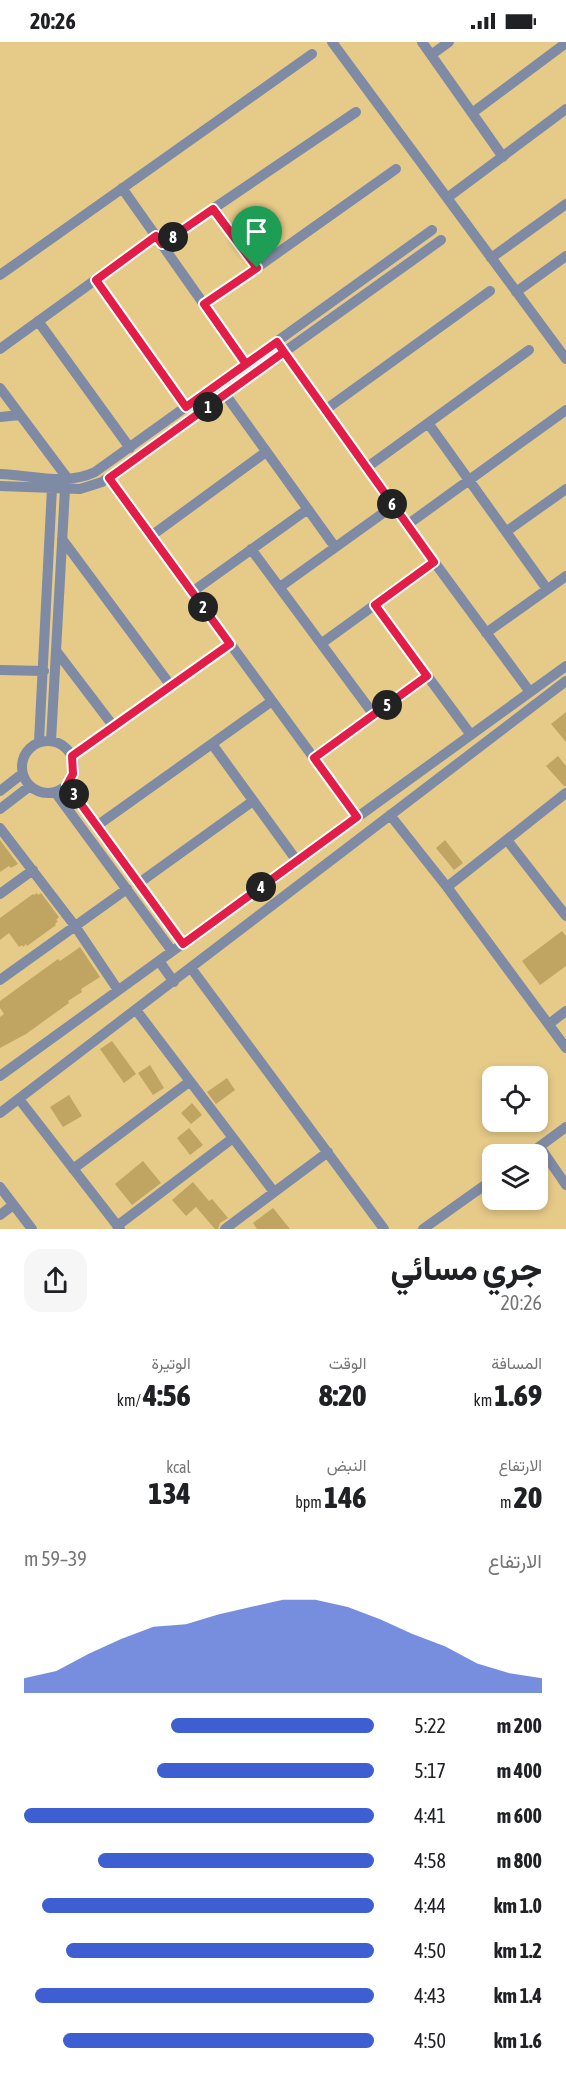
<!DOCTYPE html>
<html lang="ar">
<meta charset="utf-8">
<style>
:root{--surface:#fff;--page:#f6f6f6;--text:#202124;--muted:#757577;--accent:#3e5fd1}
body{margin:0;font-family:"Asap Condensed",Vazirmatn,sans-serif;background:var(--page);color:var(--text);direction:rtl;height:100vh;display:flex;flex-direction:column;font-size:22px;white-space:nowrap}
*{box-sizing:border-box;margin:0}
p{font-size:20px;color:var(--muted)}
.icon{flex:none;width:33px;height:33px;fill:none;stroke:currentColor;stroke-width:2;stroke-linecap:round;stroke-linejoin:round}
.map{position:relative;height:1187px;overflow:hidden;direction:ltr}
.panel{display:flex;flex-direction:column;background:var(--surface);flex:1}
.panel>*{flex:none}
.controls{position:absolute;left:482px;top:1024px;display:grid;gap:12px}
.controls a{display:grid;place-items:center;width:66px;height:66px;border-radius:12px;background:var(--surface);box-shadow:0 3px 9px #0003;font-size:30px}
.pin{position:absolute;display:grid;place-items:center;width:51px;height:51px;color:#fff;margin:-62px -26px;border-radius:50% 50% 50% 0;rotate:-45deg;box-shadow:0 0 6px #0007}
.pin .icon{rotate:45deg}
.km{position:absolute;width:30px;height:30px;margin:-15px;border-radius:50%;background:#222;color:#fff;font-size:16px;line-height:30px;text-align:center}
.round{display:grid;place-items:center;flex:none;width:63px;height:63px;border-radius:18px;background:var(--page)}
.summary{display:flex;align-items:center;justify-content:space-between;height:102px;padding:0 24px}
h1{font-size:33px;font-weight:800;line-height:45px}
.stats{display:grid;grid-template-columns:repeat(3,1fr);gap:9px;height:102px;padding:6px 24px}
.stats div{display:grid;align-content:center}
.stats b{font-size:30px;font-weight:800}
.stats small{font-size:16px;font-weight:400}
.stats p{font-size:16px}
.chart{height:168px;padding:12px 24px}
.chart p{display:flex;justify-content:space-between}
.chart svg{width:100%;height:108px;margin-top:6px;fill:var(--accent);opacity:.7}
ul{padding:0 24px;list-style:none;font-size:20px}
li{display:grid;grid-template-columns:96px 72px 1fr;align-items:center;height:45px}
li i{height:15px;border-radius:8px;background:var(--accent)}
.status{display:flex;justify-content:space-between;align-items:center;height:42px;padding:0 30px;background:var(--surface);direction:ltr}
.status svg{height:16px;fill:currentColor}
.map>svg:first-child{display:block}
</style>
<div class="status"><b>20:26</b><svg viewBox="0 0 49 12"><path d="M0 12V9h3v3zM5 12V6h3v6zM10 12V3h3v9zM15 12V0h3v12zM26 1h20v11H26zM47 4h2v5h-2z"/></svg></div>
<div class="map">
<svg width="566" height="1187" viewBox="0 0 566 1187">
<rect width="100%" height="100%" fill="#e6ca88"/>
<path fill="#c0a461" d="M566,670V700L551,682Z
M558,714L566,724V744H564L546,724Z
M0,798L18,822L11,826L9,824L0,830Z
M445,798L463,821L454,828L436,806Z
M37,851L38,853L41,851L59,875L56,878L58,879L55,882L56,883L27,904L26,902L23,905L22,903L19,905L9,891L0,898V876L33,852L34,853Z
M562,889L566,894V924L540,943L522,919Z
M80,905L100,935L81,947L82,950L68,959L69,961L26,992L0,1006V975L4,972L0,966V959L58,917L60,919Z
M112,999L136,1032L124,1041L100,1007Z
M150,1023L164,1046L153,1053L138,1031Z
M227,1036L235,1048L216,1062L207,1050Z
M69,1053L82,1074L63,1085L50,1065Z
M192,1061L202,1073L191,1082L181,1071Z
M189,1086L203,1103L190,1113L177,1096Z
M143,1119L161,1141L132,1163L115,1142Z
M193,1140L209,1159L212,1157L228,1176L220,1181L218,1187H215L196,1165L186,1174L172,1158Z
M273,1166L290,1187H257L253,1181Z"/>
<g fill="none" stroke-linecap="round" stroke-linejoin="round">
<path stroke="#7f8aa4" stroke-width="10" d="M332,0L566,317
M422,0L503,115
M431,13L449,0
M472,71L566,1
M122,146L246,322
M447,156L566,67
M213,167L257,226
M161,202L356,70
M491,216L566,162
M0,233L312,12
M96,238L186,365
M516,250L566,214
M204,263L396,127
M38,279L130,406
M281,305L407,483L530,650
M0,307L156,194
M0,346L68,437
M225,352L335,505
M325,368L490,249
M0,375L20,373
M428,381L547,547
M366,426L529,308
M0,432C31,433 66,444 95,430L432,188
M109,436L357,775
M0,444L80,447L102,440L441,198
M407,483L566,368
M507,489L566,447
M151,494L266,410
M62,497L171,644
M251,507L374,673
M280,545L393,464
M192,550L308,467
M375,563L471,693
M486,591L566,534
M322,601L434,520
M57,610L114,685
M0,628L44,629
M22 725a26 26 0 1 1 52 0a26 26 0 1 1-52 0Z
M51,699L65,447
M39,700L52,446
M212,702L297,819
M72,714L230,602
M314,716L427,634
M67,743L183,902
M0,749L22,732
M55,750L172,909
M0,767L30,744
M390,773L447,845L566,1006
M98,783L272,659
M0,786L75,884L118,948
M507,798L566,874
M139,841L253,759
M447,845L566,751
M0,852L33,828
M159,919L174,940
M191,926L384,1187
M0,938L127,847
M136,968L274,1150
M549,982L566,969
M0,1034L566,624
M19,1057L120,1187
M0,1071L566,639
M540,1105L566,1143
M528,1113L566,1085
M73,1127L189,1040
M0,1145L32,1187
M0,1173L13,1163
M117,1184L233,1096
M225,1187L328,1110
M423,1187L492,1138"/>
</g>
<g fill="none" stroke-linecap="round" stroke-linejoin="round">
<defs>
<path id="route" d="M257,226L204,262L246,322L277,300L284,310L109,436L230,602L72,714L73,732L67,743L183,902L357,775L314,716L427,634L375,563L434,520L284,310L277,300L186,365L96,238L156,194L162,202L213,167L257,226"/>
</defs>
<use href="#route" stroke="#fff" stroke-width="12"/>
<use href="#route" stroke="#e11d48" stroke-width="8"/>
</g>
</svg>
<div class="controls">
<a><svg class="icon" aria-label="locate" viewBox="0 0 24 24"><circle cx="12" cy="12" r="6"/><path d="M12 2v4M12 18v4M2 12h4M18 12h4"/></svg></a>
<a><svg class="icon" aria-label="layers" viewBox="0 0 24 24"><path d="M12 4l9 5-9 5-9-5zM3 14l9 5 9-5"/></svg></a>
</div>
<div class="pin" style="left:257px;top:226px;background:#1e9e55"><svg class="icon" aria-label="arrive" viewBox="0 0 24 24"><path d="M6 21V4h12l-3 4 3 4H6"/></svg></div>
<b class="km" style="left:208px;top:365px">1</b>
<b class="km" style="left:203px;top:565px">2</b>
<b class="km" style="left:74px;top:752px">3</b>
<b class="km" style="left:261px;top:845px">4</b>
<b class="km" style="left:387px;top:663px">5</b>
<b class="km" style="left:392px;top:462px">6</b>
<b class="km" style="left:173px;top:195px">8</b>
</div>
<section class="panel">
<div class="summary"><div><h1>جري مسائي</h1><p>20:26</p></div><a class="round"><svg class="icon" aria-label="share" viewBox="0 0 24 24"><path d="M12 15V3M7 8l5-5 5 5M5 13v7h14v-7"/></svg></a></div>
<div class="stats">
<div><p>المسافة</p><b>1.69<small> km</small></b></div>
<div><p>الوقت</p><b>8:20</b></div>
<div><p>الوتيرة</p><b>4:56<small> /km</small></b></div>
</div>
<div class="stats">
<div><p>الارتفاع</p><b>20<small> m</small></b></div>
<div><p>النبض</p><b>146<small> bpm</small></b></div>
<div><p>kcal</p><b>134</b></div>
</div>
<div class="chart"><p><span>الارتفاع</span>39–59 m</p>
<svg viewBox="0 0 160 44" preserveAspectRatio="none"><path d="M0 44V38L10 35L20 28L30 22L40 17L50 16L60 12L70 9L80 6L90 6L100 9L110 14L120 20L130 25L140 32L150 36L160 38V44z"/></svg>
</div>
<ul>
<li><b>200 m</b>5:22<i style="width:58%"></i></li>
<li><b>400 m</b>5:17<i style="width:62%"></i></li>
<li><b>600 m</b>4:41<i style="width:100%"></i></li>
<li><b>800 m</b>4:58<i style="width:79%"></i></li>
<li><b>1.0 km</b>4:44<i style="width:95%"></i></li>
<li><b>1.2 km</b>4:50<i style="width:88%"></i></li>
<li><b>1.4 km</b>4:43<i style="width:97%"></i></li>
<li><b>1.6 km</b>4:50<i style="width:89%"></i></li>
</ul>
</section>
